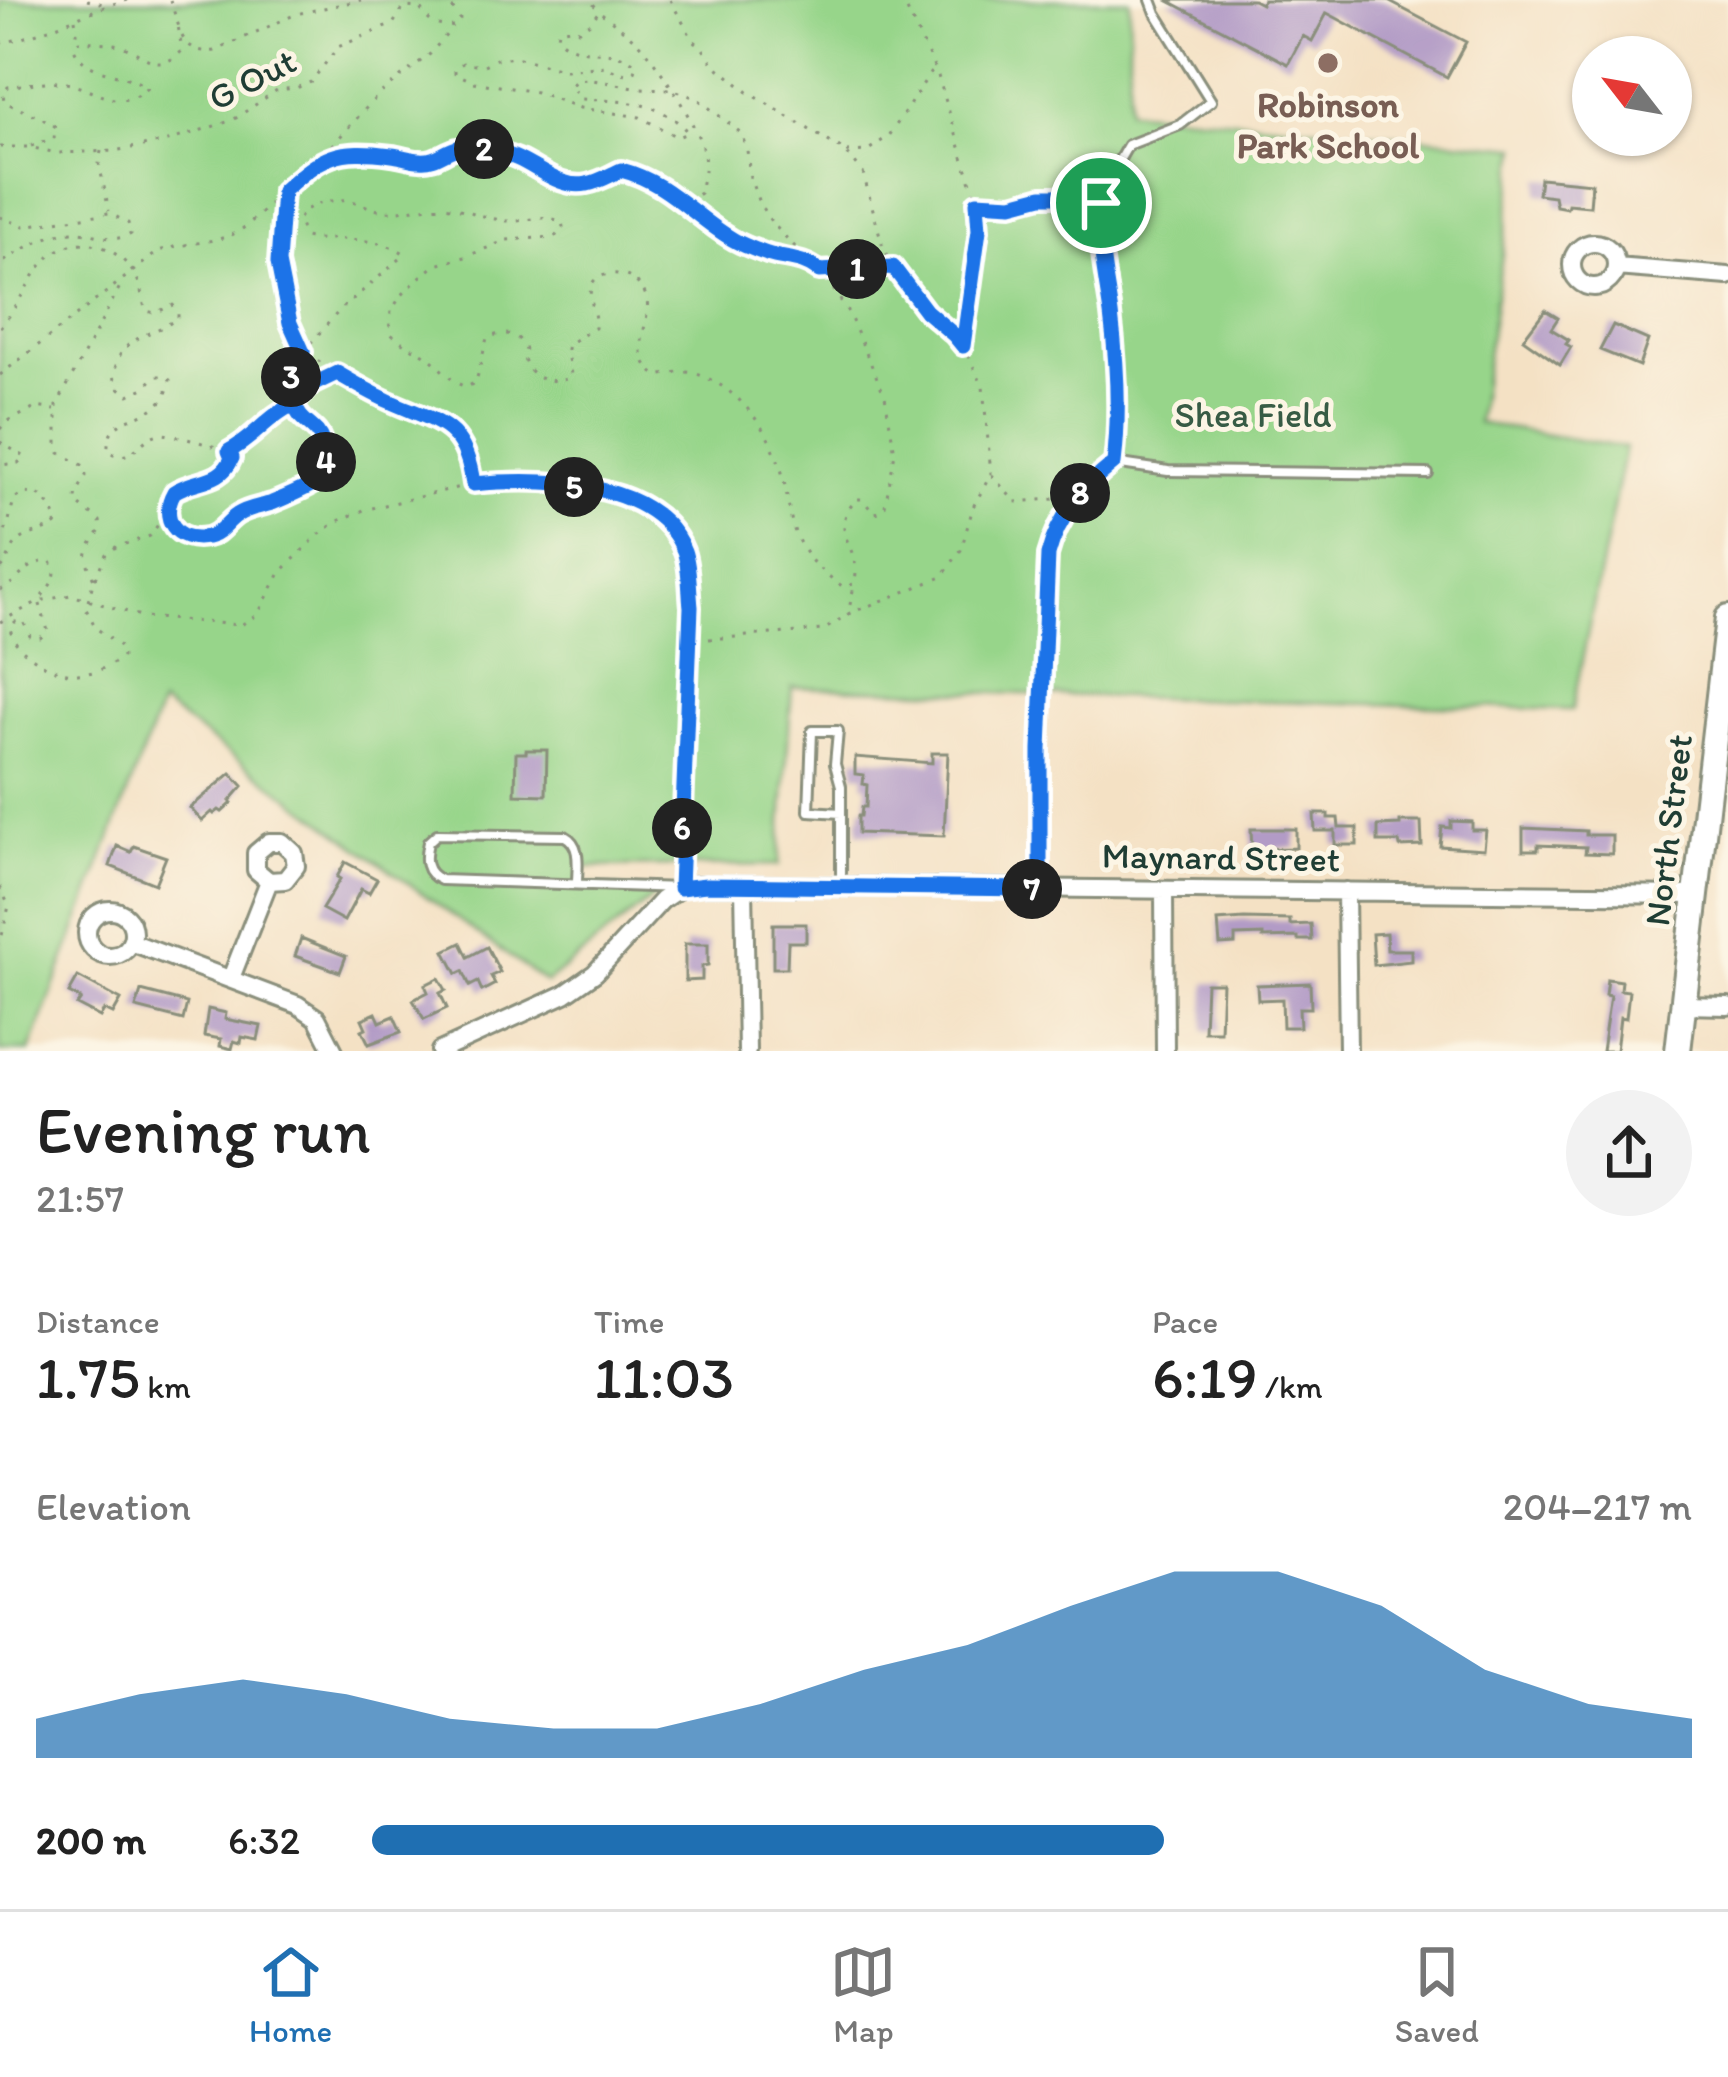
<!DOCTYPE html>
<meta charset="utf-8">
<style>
:root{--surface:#fff;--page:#f2f2f2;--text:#222;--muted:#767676;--line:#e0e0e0;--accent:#1f6fb2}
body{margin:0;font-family:Itim,sans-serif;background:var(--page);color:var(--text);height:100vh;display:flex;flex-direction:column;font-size:45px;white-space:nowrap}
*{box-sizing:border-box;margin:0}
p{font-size:39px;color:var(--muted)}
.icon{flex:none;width:66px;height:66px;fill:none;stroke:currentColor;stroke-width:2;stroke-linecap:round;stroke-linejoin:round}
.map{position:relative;height:1051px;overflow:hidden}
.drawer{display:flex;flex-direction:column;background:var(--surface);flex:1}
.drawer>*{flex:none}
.needle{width:78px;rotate:301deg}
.buttons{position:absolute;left:1572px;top:36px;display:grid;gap:24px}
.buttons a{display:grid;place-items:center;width:120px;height:120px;border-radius:50%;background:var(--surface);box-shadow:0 3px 9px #0004;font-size:60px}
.pin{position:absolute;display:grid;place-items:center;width:102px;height:102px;color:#fff;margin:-51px;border:6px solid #fff;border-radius:50%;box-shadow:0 3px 12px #0007}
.km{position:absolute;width:60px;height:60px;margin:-30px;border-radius:50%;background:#222;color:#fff;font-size:33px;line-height:60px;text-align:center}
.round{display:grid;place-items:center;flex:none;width:126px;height:126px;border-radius:63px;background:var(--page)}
.summary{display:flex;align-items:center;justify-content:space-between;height:204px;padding:0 36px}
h1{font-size:66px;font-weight:600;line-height:90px}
.figures{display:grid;grid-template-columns:repeat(3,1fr);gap:18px;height:204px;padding:12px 36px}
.figures div{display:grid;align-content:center}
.figures b{font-size:60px;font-weight:600}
.figures small{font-size:33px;font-weight:400}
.figures p{font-size:33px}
.chart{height:336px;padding:24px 36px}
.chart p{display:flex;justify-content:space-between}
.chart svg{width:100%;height:216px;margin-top:12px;fill:var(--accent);opacity:.7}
ul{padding:0 36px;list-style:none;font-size:39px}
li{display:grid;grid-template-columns:192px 144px 1fr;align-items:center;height:90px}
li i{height:30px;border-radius:15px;background:var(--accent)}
.dock{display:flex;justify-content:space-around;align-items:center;height:168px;border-top:3px solid var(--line);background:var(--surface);font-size:33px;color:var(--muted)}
.dock a{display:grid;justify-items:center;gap:6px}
.dock .current{color:var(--accent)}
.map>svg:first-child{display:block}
</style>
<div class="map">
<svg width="1728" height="1051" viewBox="0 0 1728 1051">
<rect width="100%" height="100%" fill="#fcf5e5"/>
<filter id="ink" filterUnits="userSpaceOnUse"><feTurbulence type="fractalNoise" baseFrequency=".00833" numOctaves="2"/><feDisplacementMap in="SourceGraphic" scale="24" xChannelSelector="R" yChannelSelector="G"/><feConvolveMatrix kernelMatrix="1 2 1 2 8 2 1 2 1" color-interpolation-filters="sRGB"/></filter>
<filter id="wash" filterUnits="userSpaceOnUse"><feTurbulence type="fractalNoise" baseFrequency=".004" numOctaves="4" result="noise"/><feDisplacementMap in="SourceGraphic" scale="48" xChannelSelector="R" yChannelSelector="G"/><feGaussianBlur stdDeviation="2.7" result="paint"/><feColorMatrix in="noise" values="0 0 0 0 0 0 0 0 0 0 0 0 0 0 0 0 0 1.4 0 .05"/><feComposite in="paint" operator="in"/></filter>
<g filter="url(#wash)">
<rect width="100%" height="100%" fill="#f4e1c4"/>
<path fill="#97d58a" stroke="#5b895f" stroke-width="3" d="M0,0H1130L1128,110L1518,147L1477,423L1625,448L1572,710L792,687L779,865L585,867L578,883L657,894L546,983L161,704L30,1051H0Z"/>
<g id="blocks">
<path fill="#b29bc6" d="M1167,0H1253L1261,4L1263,0H1386L1466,42L1447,77L1327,13L1312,41L1303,36L1288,64Z
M1540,178L1592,183L1590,206L1568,204L1567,208L1556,206L1554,196L1538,194Z
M1545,310L1558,318L1551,329L1569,340L1566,344L1571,347L1560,365L1523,339Z
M1613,325L1648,340L1639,366L1600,350Z
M526,750H547L546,795L515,794L516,753H526Z
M932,753H948L944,836L858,833V816H861L862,807H866L867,785L863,784L864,775L855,774V757L932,763Z
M231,773L243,786L230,801L232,803L222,812L219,810L214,814L212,812L202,821L190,808Z
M1314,814H1328V818H1338L1339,828H1357V845H1335V831H1315Z
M1451,821L1472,822V830H1486L1484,849L1440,846L1442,827L1451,828Z
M1400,822H1421L1422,846L1400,847L1399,842H1378V826L1400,825Z
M1523,828L1586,831V835H1612V854L1585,853L1586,847L1538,845V850H1523Z
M1251,829H1296V848L1252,849Z
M117,846L131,852L134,846L166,857L155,884L110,866Z
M345,862L377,879L369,893L361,889L344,921L322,909L340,879L337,877Z
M1244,919L1290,920V925L1311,924L1312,940H1298V937L1263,938V935L1235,936V944L1220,945L1218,921Z
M773,924H806V942H788L787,968H773Z
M1386,933L1387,950H1411V961L1374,965L1372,934Z
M301,938L346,956L340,972L295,956Z
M461,943L468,957L487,947L500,972L491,976L495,984L482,991L478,982L470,986L463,971L457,974L445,951Z
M685,944H708V965L702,966V980L685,981Z
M78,977L121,1000L113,1014L104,1010L100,1017L77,1005L81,999L69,993Z
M439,978L446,990L440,993L447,1008L424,1019L413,1000L428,992L425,985Z
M1607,979L1621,981L1620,990L1629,991L1626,1018L1620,1017L1616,1051H1602L1610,996L1605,995Z
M1206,983H1222L1220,1031H1204Z
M1310,983L1311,1008H1299L1300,1027H1283L1282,999L1258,1000L1257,985Z
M141,991L187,1003L183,1020L136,1008Z
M208,1009L226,1013L225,1019L261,1026L258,1040L242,1037L241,1043L234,1041L232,1049L220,1046L221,1039L204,1036Z
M376,1013L380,1022L394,1016L401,1032L369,1044L362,1030L366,1028L362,1019Z"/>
</g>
</g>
<g filter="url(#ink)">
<use href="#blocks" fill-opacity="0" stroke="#8a8f7c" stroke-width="3"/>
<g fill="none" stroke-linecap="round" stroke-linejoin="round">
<defs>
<path id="service" d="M1114,463L1168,471L1428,474
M841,813L809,811L812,731H838L835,764L841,786V885
M577,883C577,867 582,845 565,836L437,834L428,842C424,859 424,873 441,880L680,888L689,641
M1040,887V749L1047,555C1058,516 1083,489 1114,463L1117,435L1113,334L1098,223L1102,190L1128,145L1180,125L1211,101L1156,13L1151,0"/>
<path id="minor" d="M1572 265a22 22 0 1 1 44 0a22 22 0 1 1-44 0Z
M1616,267L1728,276
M744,886L747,1051
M1164,890L1165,1051
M1346,891L1348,1051
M87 933a23 23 0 1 1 46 0a23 23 0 1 1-46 0Z
M131,942L298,1005L317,1018L334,1051
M231,978L269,881L256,870V853L269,842H282L294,853L296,866L285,880L269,881
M1683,1005L1728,1006
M440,1051L565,994L595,973L662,900L680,888L698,885L1696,895"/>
<path id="secondary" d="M1678,1051L1728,618"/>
</defs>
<use href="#service" stroke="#8a8f7c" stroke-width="14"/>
<use href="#minor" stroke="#8a8f7c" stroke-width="22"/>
<use href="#secondary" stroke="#8a8f7c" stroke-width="30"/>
<path stroke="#8a8f7c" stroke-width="3" stroke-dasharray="3 9" stroke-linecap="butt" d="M87,0L103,4
M170,0L179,27
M670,0L693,40L701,46L714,64L748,92L846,152L863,173L882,243L893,267L926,311L954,335L963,346L983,386L991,474L973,507L961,550L942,577L848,614L854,586
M902,0L938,76L977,202L979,231L971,271L964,343
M75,19L78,39
M182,36C189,49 201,53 215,51L296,14L361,0
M0,43C47,35 82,11 128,0
M31,146L54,138L56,127C40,116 21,111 4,101L3,93L8,87C24,85 41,81 57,82C89,83 118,117 147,88C125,70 85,77 74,48L79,41C91,42 107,42 119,45C145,54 158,75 182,51L178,25
M0,147H29L57,153L114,151L165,142L233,120L277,90L296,88L311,82L338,47L393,24L404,7L420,8C429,24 437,27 455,26L460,19L453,9L437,0
M101,151L99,163L109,211
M847,152L867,151L889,136L934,67
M316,163L379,94L430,54L453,27
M282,193L278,263L290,323L303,352L375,394L444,424L460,442L471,465L474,484
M675,195L731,239L770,255L808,262
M978,202L1012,204L1042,196H1067L1087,200
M0,217L24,226L109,213L128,223L131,234C111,245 95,231 73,232C47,233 22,250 0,264
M821,271L889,267
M0,327C17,309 26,284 42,265C69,230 113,240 135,275C141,284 142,300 146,311L155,313L173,305L178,312V318C155,335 118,336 115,372C113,384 119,389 129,395L144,388L155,376H164L170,380C161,432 105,404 108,451C133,467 138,437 160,434C170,433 217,447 229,451L232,458C220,492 188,472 172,495C167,503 166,512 169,521C173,531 180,535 190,537C218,541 224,519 246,510C272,501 300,493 323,478L326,467L321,436L304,422L294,403L291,382L293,363L339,311L400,259L404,253C384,241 357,239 335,239C323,239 316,240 305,237L298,220C306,205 322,202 338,200C355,198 368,209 384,211C406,213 430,204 451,207C472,211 494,222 516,221C534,220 544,214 562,222L563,227L555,237L507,240L465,257L436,265L420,277L401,296L391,311L389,332C400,343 412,347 425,355C441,365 448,382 467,387L476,382L487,338C499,333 515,330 523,345C528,355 521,353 526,364C534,382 555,383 570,378C573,366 564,357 568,344L595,328C598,308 575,279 610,274C619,273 630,276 636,282C668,309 619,347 657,376C669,374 681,370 693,373C735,384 768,427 780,466C789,492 787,523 802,547C811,564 827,575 842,586L854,584C865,548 824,533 857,499H862L874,513L880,512L885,506L895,453L885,396L848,312L828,281L772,223L759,203L750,178L747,150L741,133L698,99L672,89L640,88L587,79L577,80L570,86L581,99C618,101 663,100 688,133L677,137L640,117L580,108L536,92L474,82L455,73V68L463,63L482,66L496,59L516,57L566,70L605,66L616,72L627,74L635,71L637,65C614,44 579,61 557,37L558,30L569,28L579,30L590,23L599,11L590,0
M0,375L159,251C184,242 217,244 239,231C274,208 298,163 341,153C368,146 397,161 423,160C440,160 449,146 466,146C480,146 498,151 511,156C537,165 558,190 587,184C599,182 610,174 621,170C646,176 667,192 693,198L700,193C702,181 706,167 704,155C699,126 657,61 636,41C625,30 611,21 599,11
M0,429C10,416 24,416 36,407L55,410
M0,442L25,457L18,463L0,465
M231,450L240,446L276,413L294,403L312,385L337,373
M992,475L1015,502L1066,498
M0,542L8,525L14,499L24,493L38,494L50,506L58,523C46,533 28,532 18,542C9,550 9,561 0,570
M95,578L106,554L116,547L150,536L167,512
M0,590C20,582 26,561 50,561C63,576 47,587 39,601L48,631L40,638L30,636L23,621L15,622L10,627C12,641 20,649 32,657C61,679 93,680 122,657L121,647L96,628L86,609L94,579C81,551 86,553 101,529L100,521C74,500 69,507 86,476L84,466L60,453L57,446V405L123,281
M0,622L39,601L71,595L144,617L241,625L258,614L280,573L316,537L336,522L364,510L477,483H546L614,492L630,497L665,520L683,548L687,563L689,628
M697,640L824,630L848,614
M0,887L9,906L0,944"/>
<use href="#service" stroke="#fff" stroke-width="8"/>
<use href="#minor" stroke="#fff" stroke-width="16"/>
<use href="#secondary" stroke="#fff" stroke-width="24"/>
</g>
</g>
<g fill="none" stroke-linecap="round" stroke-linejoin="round" filter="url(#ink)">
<defs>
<path id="route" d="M1101,203L1067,196H1042L1012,204L977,202L979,230L963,346L954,335L926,311L893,267L819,271C803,258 786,260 767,254C756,250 742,245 732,239C693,216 668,182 621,170C610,175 599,182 587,184C561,189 540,169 518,159C507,154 494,151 482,148C447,141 444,162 420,160C411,160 401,156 392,155C337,148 323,155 283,191L278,263L290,323L303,352C285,367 293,384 294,404C269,415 253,439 229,451L232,458C221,485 195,478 174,492C159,518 176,543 207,537C220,535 226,522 237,515C247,508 260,507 272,503C289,496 308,488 323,478C327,463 326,438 313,428C303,419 299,417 294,404L312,385L337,373C354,383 371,393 389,401C437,423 465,422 473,484C539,478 655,478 684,551C690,568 689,589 691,607L680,888L706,885L1040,889V749L1048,555C1058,516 1083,488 1114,463C1120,415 1117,362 1111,314C1106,278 1097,240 1101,203"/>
</defs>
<use href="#route" stroke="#fff" stroke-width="24"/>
<use href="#route" stroke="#1a73e8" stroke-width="15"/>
</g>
<circle fill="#8d6e63" stroke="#fcf5e5" stroke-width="4.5" cx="1328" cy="63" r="12"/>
<g text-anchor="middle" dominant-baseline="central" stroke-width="10" stroke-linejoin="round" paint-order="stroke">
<g font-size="36" fill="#1f3d34" stroke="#fcf5e5">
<text transform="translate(252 79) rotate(-27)">G Out</text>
<text transform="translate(1668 830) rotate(-83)">North Street</text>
<text transform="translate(1221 857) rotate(1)">Maynard Street</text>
</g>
<g font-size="36" font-weight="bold" fill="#785e54" stroke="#fcf5e5">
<text x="1328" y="104">Robinson<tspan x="1328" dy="41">Park School</tspan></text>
</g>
<g font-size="36" fill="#375b45" stroke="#fcf5e5">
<text x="1253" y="414">Shea Field</text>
</g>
</g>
</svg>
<div class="buttons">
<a><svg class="needle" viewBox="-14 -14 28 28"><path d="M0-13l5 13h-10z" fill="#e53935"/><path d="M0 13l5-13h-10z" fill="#767676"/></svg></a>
</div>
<div class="pin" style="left:1101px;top:203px;background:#1e9e55"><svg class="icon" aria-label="arrive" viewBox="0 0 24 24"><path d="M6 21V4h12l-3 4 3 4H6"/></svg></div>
<b class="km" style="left:857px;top:269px">1</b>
<b class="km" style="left:484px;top:149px">2</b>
<b class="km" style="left:291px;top:377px">3</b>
<b class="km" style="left:326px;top:462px">4</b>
<b class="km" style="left:574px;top:487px">5</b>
<b class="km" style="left:682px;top:828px">6</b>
<b class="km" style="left:1032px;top:889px">7</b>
<b class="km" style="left:1080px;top:493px">8</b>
</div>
<section class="drawer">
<div class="summary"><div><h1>Evening run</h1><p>21:57</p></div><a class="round"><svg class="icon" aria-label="share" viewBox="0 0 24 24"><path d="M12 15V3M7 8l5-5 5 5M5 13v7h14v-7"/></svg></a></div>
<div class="figures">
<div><p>Distance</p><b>1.75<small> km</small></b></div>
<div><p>Time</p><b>11:03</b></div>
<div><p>Pace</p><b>6:19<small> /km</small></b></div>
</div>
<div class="chart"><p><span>Elevation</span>204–217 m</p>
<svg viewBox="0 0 160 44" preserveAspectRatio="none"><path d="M0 44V36L10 31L20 28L30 31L40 36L50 38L60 38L70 33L80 26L90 21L100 13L110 6L120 6L130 13L140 26L150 33L160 36V44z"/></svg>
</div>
<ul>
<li><b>200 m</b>6:32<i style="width:60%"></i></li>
</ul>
</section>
<nav class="dock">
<a class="current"><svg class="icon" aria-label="home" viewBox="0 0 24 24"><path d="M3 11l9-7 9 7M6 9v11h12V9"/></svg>Home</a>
<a><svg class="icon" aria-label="map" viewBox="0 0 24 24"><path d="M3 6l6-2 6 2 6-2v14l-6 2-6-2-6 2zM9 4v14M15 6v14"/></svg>Map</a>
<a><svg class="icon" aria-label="saved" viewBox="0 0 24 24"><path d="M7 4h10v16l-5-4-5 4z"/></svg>Saved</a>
</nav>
